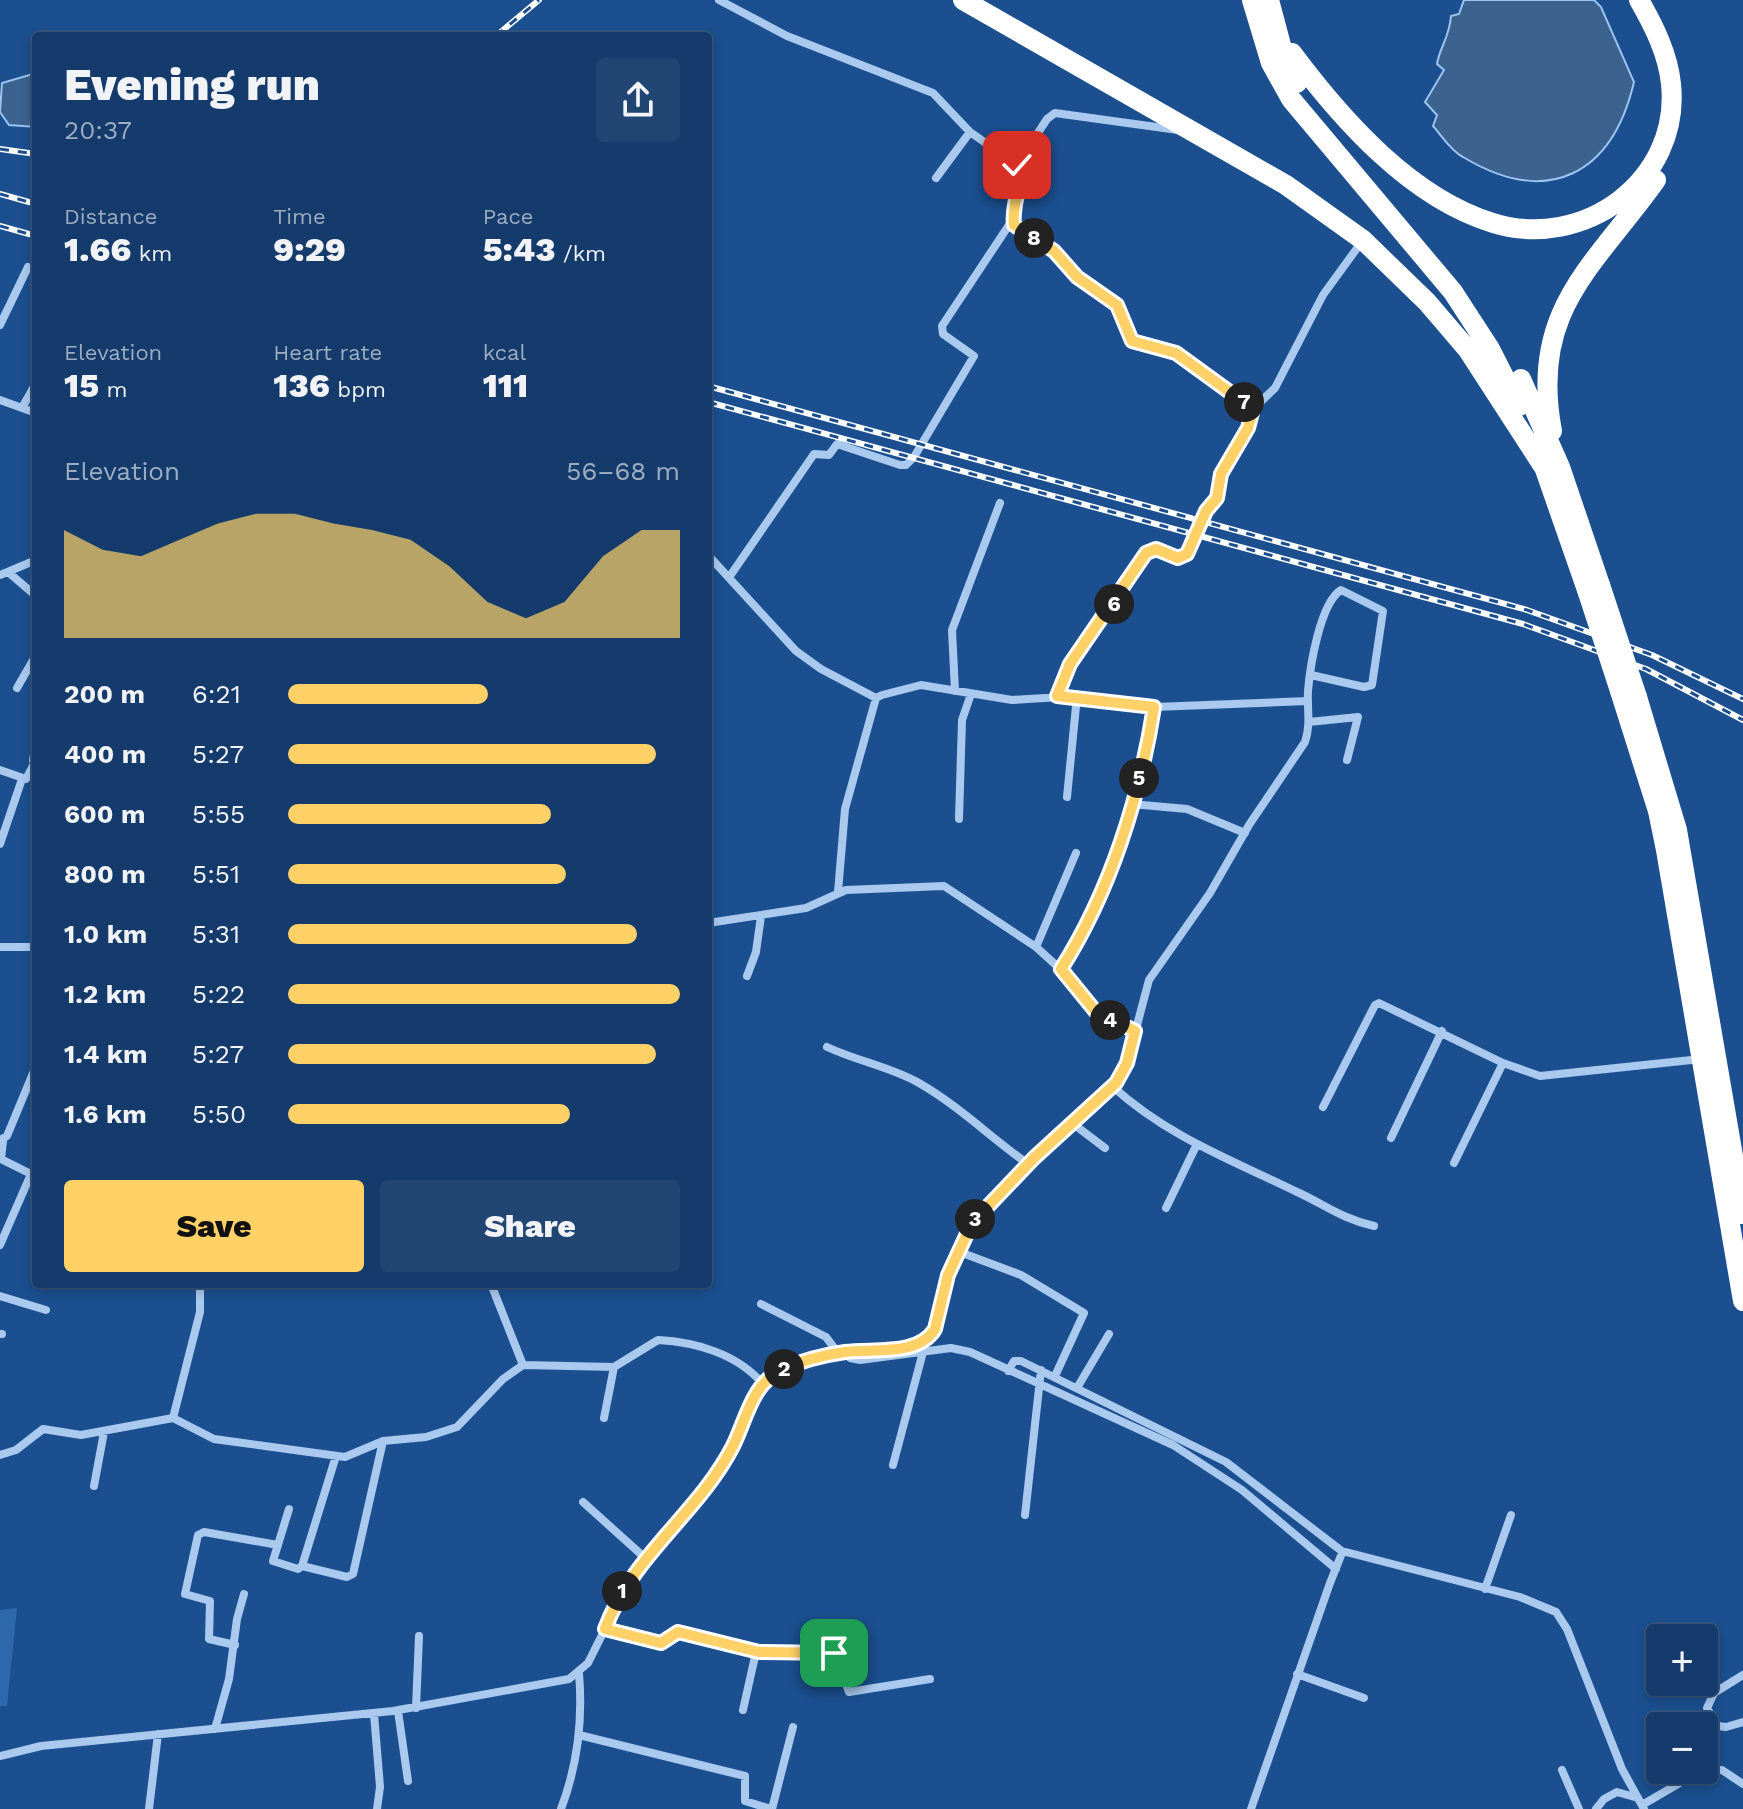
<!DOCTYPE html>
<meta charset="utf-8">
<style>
:root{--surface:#143b6b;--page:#214673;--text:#f1f3f6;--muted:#9dadc1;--line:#33557e;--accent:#ffd166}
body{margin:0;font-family:"Work Sans",sans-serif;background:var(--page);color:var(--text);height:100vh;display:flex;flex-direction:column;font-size:30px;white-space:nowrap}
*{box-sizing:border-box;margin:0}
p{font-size:26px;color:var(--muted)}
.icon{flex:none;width:44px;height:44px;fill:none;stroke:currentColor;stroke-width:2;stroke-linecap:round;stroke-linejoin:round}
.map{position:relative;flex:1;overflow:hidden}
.panel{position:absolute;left:32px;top:32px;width:680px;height:1256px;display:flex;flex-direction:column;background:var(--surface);border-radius:8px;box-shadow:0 4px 12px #0003,0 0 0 2px var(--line)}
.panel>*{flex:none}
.buttons{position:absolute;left:1646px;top:1624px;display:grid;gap:16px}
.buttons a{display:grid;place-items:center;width:72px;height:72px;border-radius:8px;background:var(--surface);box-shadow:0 4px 12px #0003,0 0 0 2px var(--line);font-size:40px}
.pin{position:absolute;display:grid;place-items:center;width:68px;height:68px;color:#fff;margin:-34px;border-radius:16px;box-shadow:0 4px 12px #0006}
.km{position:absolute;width:40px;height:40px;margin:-20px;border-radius:50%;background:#222;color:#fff;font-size:22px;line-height:40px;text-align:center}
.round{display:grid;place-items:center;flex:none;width:84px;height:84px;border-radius:8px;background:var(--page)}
.summary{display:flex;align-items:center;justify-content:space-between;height:136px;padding:0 32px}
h1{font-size:44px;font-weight:800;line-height:60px}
.metrics{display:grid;grid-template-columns:repeat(3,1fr);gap:12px;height:136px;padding:8px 32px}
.metrics div{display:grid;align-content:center}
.metrics b{font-size:34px;font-weight:800}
.metrics small{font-size:22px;font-weight:400}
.metrics p{font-size:22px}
.chart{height:224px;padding:16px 32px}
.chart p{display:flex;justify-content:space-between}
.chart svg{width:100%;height:144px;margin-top:8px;fill:var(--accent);opacity:.7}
.action{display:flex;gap:16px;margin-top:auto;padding:16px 32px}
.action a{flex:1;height:92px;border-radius:8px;background:var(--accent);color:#111;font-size:32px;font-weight:800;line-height:92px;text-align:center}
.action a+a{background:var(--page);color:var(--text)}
ul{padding:0 32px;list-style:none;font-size:26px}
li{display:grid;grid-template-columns:128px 96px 1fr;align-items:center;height:60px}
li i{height:20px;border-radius:10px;background:var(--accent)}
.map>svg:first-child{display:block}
</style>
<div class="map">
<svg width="1743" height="1809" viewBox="0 0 1743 1809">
<rect width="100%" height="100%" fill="#1b4f8f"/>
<path fill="#2e69ad" d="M17,1608L7,1706H0V1610Z"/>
<path fill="#3c6290" stroke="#9cc4f0" stroke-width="2" d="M1464,0H1594L1601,7L1634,82C1612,175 1548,208 1463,157C1451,151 1442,136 1433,126L1437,115L1425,102L1444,70L1437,64C1440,46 1449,39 1451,16L1459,14Z
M36,73V127L9,125L0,112L2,83Z"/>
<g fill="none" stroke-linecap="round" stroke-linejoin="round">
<path stroke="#a9c9ee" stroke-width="8" d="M719,0L787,36L933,93L970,132L1017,165L1020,174L1014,225L1054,251L1077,277L1117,305L1125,317L1127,337L1132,341L1176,353L1253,409
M1017,165L1047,119L1055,113L1178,130
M936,178L970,132
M0,325L28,267
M36,367V379
M0,400L36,413
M22,408L36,383
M708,555L796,651L821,669L876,698
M8,572L36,596
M0,575L36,560
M730,576L814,454L829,455L837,444L900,465H906L914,457L974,356L943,334L942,326L1013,219
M1311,675L1364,687L1372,685L1383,611L1341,590C1320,603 1310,667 1308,691C1307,709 1311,725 1305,742L1249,825L1210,893L1149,980L1127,1063L1116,1083L1028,1164L972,1223L948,1275L935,1329C919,1355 873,1350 846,1352L850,1358L860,1360L951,1348L970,1352L1173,1445L1242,1490L1336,1569
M17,688L36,655
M955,691L952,630L1000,503
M1057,696L1070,664L1146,553L1156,549L1178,558L1187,554L1206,511L1217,498L1221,474L1248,428L1253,409L1275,388L1323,295L1363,240
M1309,722L1358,717L1347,760
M33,760L36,743
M0,770L26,779L36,760
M1067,797L1077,696
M1131,804L1187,809L1245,833
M959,819L962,720L971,694
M0,844L22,779
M838,892L845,809L876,698L882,695L921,685L1012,700L1077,696L1154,707L1308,701
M708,923L806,908L846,890L944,886L1036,947L1068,976L1096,1012L1135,1031
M0,947H36
M1036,947L1076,853
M1061,969C1106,897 1143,792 1154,707
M747,976L756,952L761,916
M827,1047C857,1061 891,1067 919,1083C959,1106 990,1137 1028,1164
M1112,1086C1167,1136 1229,1159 1295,1191C1324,1204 1342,1219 1374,1226
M1323,1107L1375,1005L1379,1003L1503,1063L1540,1076L1701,1059
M1072,1123L1105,1148
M1391,1138L1442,1031
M0,1140L7,1136L36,1066
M3,1141L1,1159L31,1174
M1454,1163L1503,1063
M1166,1208L1197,1144
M0,1245L31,1174L36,1171
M957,1251L1021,1275L1084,1313L1055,1376
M491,1284L523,1365
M0,1296L46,1310
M761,1304L826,1337L838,1353
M0,1334H2
M1008,1371L1014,1361H1021L1226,1462L1343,1552
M1077,1388L1109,1334
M173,1418L200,1312V1284
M604,1418L614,1367
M0,1455L16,1450L43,1429L81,1435L173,1418L214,1439L345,1457L383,1441L426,1437L457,1427L503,1379L523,1365L614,1367L658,1340C696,1342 737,1354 762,1383
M893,1465L923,1352
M94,1486L104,1432
M583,1502L644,1557
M289,1509L273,1561L298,1569L302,1566L336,1456
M1025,1515L1041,1370
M302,1566L347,1577L353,1574L383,1441
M1485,1589L1511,1515
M605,1629L661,1643L678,1632L759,1652L834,1653L849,1692L930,1679
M235,1645L209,1639L210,1601L185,1594L198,1535L204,1532L278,1545
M1297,1674L1364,1698
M1743,1675L1714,1693L1707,1708L1718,1726L1726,1727L1743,1722
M416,1708L419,1636
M743,1710L756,1652
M398,1711L408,1781
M374,1714L380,1787L377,1809
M215,1729L229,1679L237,1619L244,1594
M579,1735L745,1776V1801L771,1809
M0,1756L41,1746L393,1711L569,1679L588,1663L635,1569L693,1504L725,1461L762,1383L780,1370L846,1352
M1562,1770L1579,1809
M1704,1770H1722L1743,1784
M1642,1805L1702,1770
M149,1809L158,1734
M561,1809C578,1764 583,1720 579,1673
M772,1809L793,1727
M1251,1809L1330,1583L1342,1553L1346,1552L1520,1597L1556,1612L1567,1629L1622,1769L1644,1809
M1596,1809L1604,1799L1617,1792L1638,1798"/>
<path stroke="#fff" stroke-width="20" d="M963,0L1286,185L1363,240L1427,302L1468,350L1547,472
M1252,0L1271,63L1291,99L1453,292L1490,349L1519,406
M1269,0L1285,60L1297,83
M1292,53C1342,120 1411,198 1493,223C1583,251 1681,181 1671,84C1668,54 1654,26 1639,0
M1521,379L1560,467L1600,585
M1552,431C1529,310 1594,267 1656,180
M1542,461L1587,590
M1620,691L1658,811L1666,850L1743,1301
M1637,697L1677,830L1743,1214"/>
<defs>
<path id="rail" d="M496,36L539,0
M0,149L36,154
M0,194L36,204
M0,226L36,236
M708,386L1527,610L1652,655L1743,699
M708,402L1523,624L1646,669L1743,720"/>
</defs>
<use href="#rail" stroke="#fff" stroke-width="6"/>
<use href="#rail" stroke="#1b4f8f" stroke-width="3" stroke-dasharray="9" stroke-linecap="butt"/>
<path stroke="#fff" stroke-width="20" d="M1600,585L1637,697
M1587,590L1620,691"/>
</g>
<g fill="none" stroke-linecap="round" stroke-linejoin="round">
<defs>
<path id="route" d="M834,1653L759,1652L678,1632L661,1643L605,1629C632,1555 698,1514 733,1446C746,1420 752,1384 781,1370C800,1361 824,1355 845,1352C873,1348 918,1357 935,1329L948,1275L972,1223L1034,1158L1116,1083L1127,1063L1135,1031L1096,1012L1061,969C1110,892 1140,797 1154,707L1057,696L1070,664L1146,553L1156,549L1178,558L1187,554L1206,511L1217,498L1221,474L1248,428L1253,409L1176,353L1132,341L1117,305L1077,277L1054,251L1014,225C1011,204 1024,185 1017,165"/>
</defs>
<use href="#route" stroke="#fff" stroke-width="16"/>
<use href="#route" stroke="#ffd166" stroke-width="10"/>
</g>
</svg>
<div class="buttons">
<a>+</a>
<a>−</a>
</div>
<div class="pin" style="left:834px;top:1653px;background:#1e9e55"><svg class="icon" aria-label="arrive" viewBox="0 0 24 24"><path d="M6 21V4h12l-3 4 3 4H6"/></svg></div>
<div class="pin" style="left:1017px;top:165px;background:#d93025"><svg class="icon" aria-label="check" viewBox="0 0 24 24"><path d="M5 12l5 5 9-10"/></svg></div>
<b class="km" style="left:622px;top:1591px">1</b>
<b class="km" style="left:784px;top:1369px">2</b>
<b class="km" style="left:975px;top:1219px">3</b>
<b class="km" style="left:1110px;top:1020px">4</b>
<b class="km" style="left:1139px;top:778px">5</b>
<b class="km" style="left:1114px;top:604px">6</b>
<b class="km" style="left:1244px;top:402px">7</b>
<b class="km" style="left:1034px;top:238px">8</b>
<section class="panel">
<div class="summary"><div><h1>Evening run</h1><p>20:37</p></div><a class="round"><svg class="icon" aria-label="share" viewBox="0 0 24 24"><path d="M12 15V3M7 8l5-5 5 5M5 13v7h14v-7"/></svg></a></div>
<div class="metrics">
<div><p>Distance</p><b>1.66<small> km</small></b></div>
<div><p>Time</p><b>9:29</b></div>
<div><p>Pace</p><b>5:43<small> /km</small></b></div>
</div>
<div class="metrics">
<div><p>Elevation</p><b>15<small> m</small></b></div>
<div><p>Heart rate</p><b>136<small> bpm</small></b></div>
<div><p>kcal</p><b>111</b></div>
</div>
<div class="chart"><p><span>Elevation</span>56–68 m</p>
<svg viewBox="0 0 160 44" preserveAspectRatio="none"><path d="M0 44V11L10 17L20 19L30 14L40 9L50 6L60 6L70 9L80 11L90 14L100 22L110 33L120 38L130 33L140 19L150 11L160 11V44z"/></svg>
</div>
<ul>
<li><b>200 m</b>6:21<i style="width:51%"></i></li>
<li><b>400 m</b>5:27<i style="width:94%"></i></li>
<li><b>600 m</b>5:55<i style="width:67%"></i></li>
<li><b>800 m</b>5:51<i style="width:71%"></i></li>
<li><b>1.0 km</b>5:31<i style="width:89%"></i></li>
<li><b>1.2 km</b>5:22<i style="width:100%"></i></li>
<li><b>1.4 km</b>5:27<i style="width:94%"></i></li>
<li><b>1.6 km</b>5:50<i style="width:72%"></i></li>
</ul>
<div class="action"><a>Save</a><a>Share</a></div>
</section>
</div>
